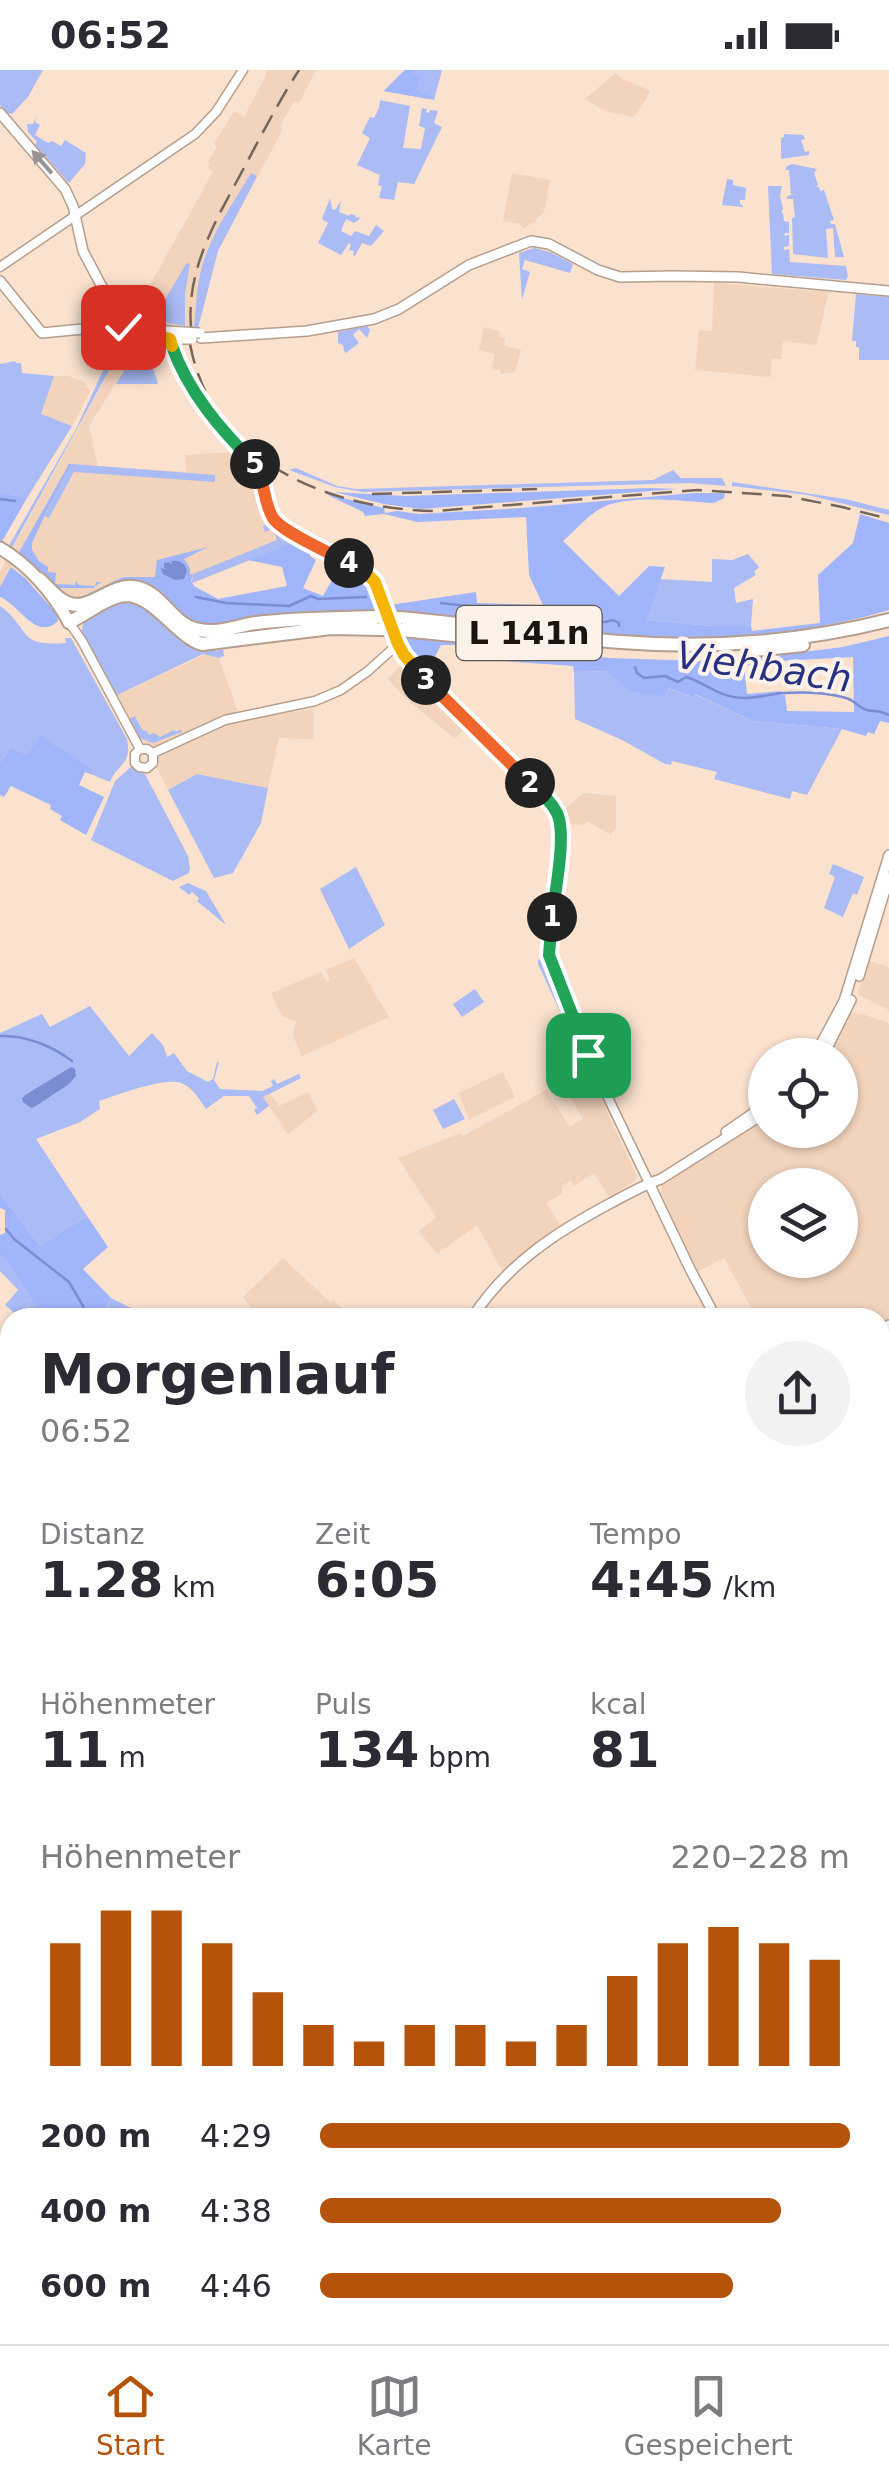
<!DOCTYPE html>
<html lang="de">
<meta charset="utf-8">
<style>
:root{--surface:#fff;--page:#f2f2f3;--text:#2b2b33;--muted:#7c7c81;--line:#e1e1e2;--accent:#b45309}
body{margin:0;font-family:"DejaVu Sans",sans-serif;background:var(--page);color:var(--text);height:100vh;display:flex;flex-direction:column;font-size:38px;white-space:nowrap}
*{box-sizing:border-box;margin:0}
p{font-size:32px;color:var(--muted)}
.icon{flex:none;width:55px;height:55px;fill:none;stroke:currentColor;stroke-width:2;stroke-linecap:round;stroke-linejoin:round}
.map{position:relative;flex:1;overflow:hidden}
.panel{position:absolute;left:0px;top:1238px;width:890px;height:1038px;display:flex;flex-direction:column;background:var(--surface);border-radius:30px 30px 0 0;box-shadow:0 2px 8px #0004}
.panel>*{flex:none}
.controls{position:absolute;left:748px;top:968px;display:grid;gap:20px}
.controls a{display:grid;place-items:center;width:110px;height:110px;border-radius:50%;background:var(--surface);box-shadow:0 2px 8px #0004;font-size:50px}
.pin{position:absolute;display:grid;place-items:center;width:85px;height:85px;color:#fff;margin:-42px;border-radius:20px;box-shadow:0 5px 15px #0006}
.km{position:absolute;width:50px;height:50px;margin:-25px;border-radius:50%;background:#222;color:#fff;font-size:28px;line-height:50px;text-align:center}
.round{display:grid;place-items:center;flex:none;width:105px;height:105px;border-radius:52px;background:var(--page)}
.overview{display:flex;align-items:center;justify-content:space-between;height:170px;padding:0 40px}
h1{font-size:55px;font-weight:700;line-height:75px}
.metrics{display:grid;grid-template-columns:repeat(3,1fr);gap:15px;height:170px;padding:10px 40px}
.metrics div{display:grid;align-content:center}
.metrics b{font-size:50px;font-weight:700}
.metrics small{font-size:28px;font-weight:400}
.metrics p{font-size:28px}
.chart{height:280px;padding:20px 40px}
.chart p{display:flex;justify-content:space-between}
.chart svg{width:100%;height:180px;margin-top:10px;stroke:var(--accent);stroke-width:6}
ul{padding:0 40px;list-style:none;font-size:32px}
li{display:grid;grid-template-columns:160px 120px 1fr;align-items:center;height:75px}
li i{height:25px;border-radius:12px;background:var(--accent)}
.status{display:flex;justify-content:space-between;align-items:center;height:70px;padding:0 50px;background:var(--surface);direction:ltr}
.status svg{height:28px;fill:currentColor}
.dock{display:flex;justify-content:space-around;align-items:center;height:140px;border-top:2px solid var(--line);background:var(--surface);font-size:28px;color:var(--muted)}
.dock a{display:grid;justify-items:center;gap:5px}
.dock .current{color:var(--accent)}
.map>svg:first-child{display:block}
</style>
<div class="status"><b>06:52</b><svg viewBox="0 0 49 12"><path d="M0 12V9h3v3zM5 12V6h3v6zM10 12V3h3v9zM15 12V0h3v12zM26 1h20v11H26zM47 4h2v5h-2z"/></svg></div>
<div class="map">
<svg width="889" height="2274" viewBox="0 0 889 2274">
<rect width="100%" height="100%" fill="#fae2cf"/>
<path fill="#f2d4bd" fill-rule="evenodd" d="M266,0H316L299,33L294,31L280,56L283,59L218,181L198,257L203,273L184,274L179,281L171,283L164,272L148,267L144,268L89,356L98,396L186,402L185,385L229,382L233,379L251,397L267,455L297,471L181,518L126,506L79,528H70L64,526L37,498L26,494L17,487L0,517V501L141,243V231L213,102L208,98L210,94L208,92L217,76L214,74L234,41L244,47L266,6Z
M616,3L621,8L651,21L634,47L605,41L585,29Z
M512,103L550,110L544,142L536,150L535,153H531L524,159L520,154L503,151Z
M714,213L829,222L816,275L783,271L781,289H772L770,307L695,300L699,260L712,261Z
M484,257L499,261L500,267L505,268L504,275L521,280L515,302L501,304L500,299L492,300L495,284L479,280Z
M54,306H69L87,313L85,317L91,320L72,356L41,345Z
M206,584L219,588L241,650L314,639L313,669L279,668L268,718L197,704L168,720L157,698L159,690L158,682L153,676L141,670L115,626Z
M402,594L468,656L455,669L404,627L388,609Z
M584,723L616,726V758L611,765L587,751L585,755L565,753L562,741Z
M354,888L389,947L302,986L293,966L294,956L297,954L295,951L282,946L271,923L321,902L327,912L330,910L326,900Z
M869,891L889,897V940L859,925L858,921Z
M851,943L862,944L889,953V1248L880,1255V1248L756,1247L724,1188L697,1202L661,1123L662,1115L765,1049V1060H840V985H828ZM765,1115H840V1190H765Z
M586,997L637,1106L636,1110L609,1127L594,1103L574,1116L571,1110L562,1116V1124L546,1133L560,1155L524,1183L503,1202L477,1155L437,1184L419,1161L436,1147L398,1088L460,1063L463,1066L546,1020L570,1057L583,1049L561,1011Z
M503,1002L515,1027L469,1050L459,1023Z
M308,1022L318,1041L288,1064L263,1027L270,1024L279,1036Z
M283,1188L330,1232L333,1230L343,1239V1247H258L243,1227Z
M889,1263V1550L880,1555V1268Z"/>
<path fill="#aabbf5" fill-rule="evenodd" d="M0,0H43L28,27L12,44L7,43L0,35Z
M405,0H442L434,30L384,21Z
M380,30L410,36L403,78L421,79L425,58L419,56L422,38L427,39L426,42L429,43L430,40L438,41L434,53L442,57L414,114L398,112L394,130L379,128L382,116L378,115L380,105L357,95L370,68L362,63L370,47L374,48L379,38Z
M37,46L35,52L40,55L35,65L48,73L52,71L61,76L65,70L86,83L85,94L69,113L35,75L37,72L28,62L27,54H33Z
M784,64L803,65L805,69L801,70L805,82L809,81V85L781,89V68L784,67Z
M792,94L817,99L814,103L818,115L816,117H819L820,121L824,120L834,150L830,151L831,154H835L844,187H835L833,158L826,159L828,188L793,184L792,148L795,147L793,129H787V126L791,125L789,100H785L787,96Z
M251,103L257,106L218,181L198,258L194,257C196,241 196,225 199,210C206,170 231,137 251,103Z
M727,109L733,110V115L746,118L745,130H740V134L744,137L722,135Z
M782,116L780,126L783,139L781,142L783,143L784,151L789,152V163H785L784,166L789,165V176L784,177V180L789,179L790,192L846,196L848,206L846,210L772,204L768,116Z
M330,128L332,139L335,140L341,131L339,142L349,146L350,144L355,145V147L361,148L354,153L346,149L341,161L351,166L355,161L369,166L376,155L384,161L371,176L362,173L355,186L353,185L354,181L349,180L351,175L349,173L341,185L318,173L328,153L322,149Z
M534,178L550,182L573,194L570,203L525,190L522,199L530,202L522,230L519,183Z
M190,193L185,224V256L153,250L186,194Z
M856,224L889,227V290H859V277H856V271H852Z
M367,256L370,260L367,268L359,259L353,265L359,273L346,283L344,281L343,275L338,273V262Z
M121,262L129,264L10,481L7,479L76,359Z
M144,268H147L145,272L158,314H116Z
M15,291L16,293H21L22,303L54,306L41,344L72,356L27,428L0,422V294Z
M72,394L215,405V412L74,402L49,448L45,446Z
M296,398L337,416L356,419L653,410L673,400L681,408H722L726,416L689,413L363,422L335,417L289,400Z
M732,412L845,429L889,440V445L808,425L732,416Z
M267,455L297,471L192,513L193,504L277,470L273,459L265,462L263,456Z
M748,484L759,497L754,502L756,505L734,518L736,533L753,529L751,556H713L645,550L660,509L712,512V489L732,490Z
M134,528L213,577L216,581L223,579L224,586L219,588L203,584L115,626L82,561C83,537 114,532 134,528Z
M0,536C32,559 15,577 66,573L65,568H71L127,669C132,696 118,692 110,712L93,705L94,701L28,685L11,677L0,692Z
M607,601L663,626L667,618L693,627L694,624L753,651L842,659L807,725L792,721L790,729L714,709L717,702L672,691L671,695L665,694L624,671L575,649L574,602Z
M135,646L142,660L147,661L149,665L154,663L160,667L174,660L176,662L181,659L182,662L153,673L140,668L129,649Z
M132,696L145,704L188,786L190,798L189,803L173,811L91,770L115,711Z
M197,704L268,718L261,753L233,803L214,808L168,720Z
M833,794L864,807L857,825L853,823L843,847L824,838L835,807L829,804Z
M356,797L385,855L349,879L320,819Z
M188,813L206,821L226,855L197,831L199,828L192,822L189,825L179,817Z
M542,887L560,927L570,958L568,959L538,894V890Z
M475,919L484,932L462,947L453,934Z
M90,936L129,986L152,963L163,975L167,987L174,983L187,1001L208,1012L213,1009L217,992H219L214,1010L220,1019L262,1021L273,1016L271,1011L274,1009L277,1014L299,1004L301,1008L263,1027L269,1036L257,1045L254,1040L257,1038L249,1026H224L206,1039C199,1029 191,1014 177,1012C160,1009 116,1025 99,1031L100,1039L80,1052L36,1069L87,1146L40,1176L0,1123V963L42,944L50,957ZM71,997L49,1027L36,1036L23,1028Z
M454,1029L465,1049L443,1059L433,1040Z
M0,1185C23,1200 28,1236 53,1247H19L5,1235L18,1220L0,1201Z
M111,1228L149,1247L102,1248Z
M888,1345H889V1399L880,1389V1352Z
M889,1839V2112H880V1840Z
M889,2183V2274H745L749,2265H880V2186Z
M10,2189V2265H107L116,2274H0V2191Z
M278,2265H456L450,2274H295Z
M638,2265H684L678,2274H633Z"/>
<path fill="#a1b5fc" d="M405,0H413L414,5L422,6L416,19L421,24L429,23V29L384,21Z
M69,394H72L45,445L32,473V480L39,491L48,497V502L56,503L55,514L75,515L76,511L79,515L95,516L96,512H101L93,518H58L37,498L26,494L17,486Z
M651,418L677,419L421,439L384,434L334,422L406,426Z
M0,422L27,428L0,475Z
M694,423H725L724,428L714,433C686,431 634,425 608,435C591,441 577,459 563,471L619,526L649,496L665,497L646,550L713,556H751L752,561L820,553L818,505L853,473L860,444L889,453V540C770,576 645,570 523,556C479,551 436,545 393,542L390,535L476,522L477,533L543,535L529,505L526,447L417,452L384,444L365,446L363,442L326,424L384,438L385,443L397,441L419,444L522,438Z
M297,471L314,479L310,486L316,490L303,518L323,526L341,494C368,510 370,511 377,542L218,557L195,556L164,530L84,532L70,528H79L123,507H155L157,490L208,477L184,489L190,498V504H193L191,511L194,516L218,529L287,516L282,497L248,490Z
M11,497L25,508L57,544L58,551C36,572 20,535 0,527V517Z
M404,565L609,588L701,591L773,585L774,592L744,596L747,624L781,621L782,625H785L787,641L854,642L853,587L781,591L779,585L843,577L889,566V653L880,651L874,664L868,662L866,666L842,659L753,651L695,624L693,627L668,618L664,626L629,621L607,601L574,602L573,596L487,590L458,575H441L427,602L419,594Z
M40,666L94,701L93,705L85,702L79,715L104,727L86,765L60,750L62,746L50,739L51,735L11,716L4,727L0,725V692L11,677L28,685Z
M0,1123L40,1176L87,1146L108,1177L83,1199L111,1228L102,1247C86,1247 67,1251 52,1247C32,1242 19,1198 0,1185V1165L5,1163V1140L0,1138Z
M880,1641L889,1644V1701L880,1700Z
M171,2265H278L295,2274H236L227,2269L222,2274H205Z
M469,2265H503L514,2274L537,2265H638L633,2274H461Z"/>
<path fill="#7b8dd2" d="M171,491C179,490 185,492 187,501L184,509L175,510L163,504L161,498L169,500L164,498V493L169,492L172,495Z
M71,997L75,999L76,1006L69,1014L36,1036L31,1038L23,1032L22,1028L27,1024Z"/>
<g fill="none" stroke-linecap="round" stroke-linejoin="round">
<path stroke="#7b8dd2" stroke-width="2.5" d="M0,429L15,431
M196,527L226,533L289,536L311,526L318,529L366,527
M441,533L605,552L613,550L619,553V556
M635,597L637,603L644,608L665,606L678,612L686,607C708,614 717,627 744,628C757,628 771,624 784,623C803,622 828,623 846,628C854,630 859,638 867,640C875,642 879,640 889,645
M0,966C26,965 52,976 72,991
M6,1159L14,1169L69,1212L87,1243L93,1246L131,1244
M884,1695L885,1689L889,1684
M880,1720L886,1716
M532,2274L543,2269L545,2265"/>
<defs>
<path id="tertiary" d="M0,197L195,64L216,42L243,0
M168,265L184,304L218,355L258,397L274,450L288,461L353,495L371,507L378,518L394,566L404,585L555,739L560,753L561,768L549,871L550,890L589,988L649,1113
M69,552L82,571L140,679H147L153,683V693L147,698L139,697L135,693V684L140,679
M153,683L225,650L315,631L341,620L368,601L398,574"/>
<path id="secondary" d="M0,43L65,119L73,136L83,181L112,236L129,251L166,261
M0,211L42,263L113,256L170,269
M94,256L100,250L110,247L113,242L112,236
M201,268L307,261L374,249L399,239L469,195L531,171L549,174L598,200L620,207L674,206L738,207L889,221
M859,906L889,807
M829,974L851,930
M815,985L844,931L889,785
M726,1062L765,1035
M649,1113L690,1199L716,1248
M472,1248C506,1195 556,1162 611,1133C628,1124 643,1115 661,1109L765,1043
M880,1261L889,1255
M880,1564L889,1575
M880,1674L889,1662
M880,1761L889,1756
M459,2274L466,2265"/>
<path id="primary" d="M0,478C30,496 52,522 69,552
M880,1704L889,1706
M0,1776L10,1769"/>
<path id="trunk" d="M39,509C47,516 54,525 62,530C86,547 108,514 133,517C161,520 170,552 195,559C216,565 236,556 256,553C296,548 338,548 378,547
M399,548C473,554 547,567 621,572C711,579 802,572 889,550
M69,552C86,545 102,530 120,526C151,519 174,565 202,574L331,558L381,559
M402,560L584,578
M753,580L803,575"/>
</defs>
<use href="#tertiary" stroke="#b59e8d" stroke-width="11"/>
<use href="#secondary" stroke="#b59e8d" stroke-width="12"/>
<use href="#primary" stroke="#b59e8d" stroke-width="15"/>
<use href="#trunk" stroke="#b59e8d" stroke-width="16"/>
<use href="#tertiary" stroke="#fff" stroke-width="8"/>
<use href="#secondary" stroke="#fff" stroke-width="9"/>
<use href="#primary" stroke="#fff" stroke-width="11"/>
<use href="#trunk" stroke="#fff" stroke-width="12"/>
<path stroke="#74665b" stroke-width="2.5" stroke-dasharray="20 10" stroke-linecap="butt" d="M191,257C186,197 218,147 245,96C262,64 279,31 299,0
M190,274C212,391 326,439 435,441L697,420L786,426L842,437L889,449
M372,424L537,419"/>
<defs>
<path id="secondary-bridge" d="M166,261L200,263
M170,269H192"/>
<path id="trunk-bridge" d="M378,547L399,548
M381,559L402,560"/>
</defs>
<use href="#secondary-bridge" stroke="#b59e8d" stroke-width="12" stroke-linecap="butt"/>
<use href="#trunk-bridge" stroke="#b59e8d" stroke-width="16" stroke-linecap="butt"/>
<use href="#secondary-bridge" stroke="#fff" stroke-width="9"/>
<use href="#trunk-bridge" stroke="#fff" stroke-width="12"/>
</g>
<defs><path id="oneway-solid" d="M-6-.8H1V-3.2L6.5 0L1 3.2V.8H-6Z" transform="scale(2.5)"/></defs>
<use fill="#999593" href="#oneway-solid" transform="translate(42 92) rotate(-131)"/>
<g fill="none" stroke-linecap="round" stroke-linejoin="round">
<defs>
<path id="split-1" d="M552,847L549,885L588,985"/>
<path id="split-2" d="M530,713C540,722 551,731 557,743C567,764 555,822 552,847"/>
<path id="split-3" d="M426,610L530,713"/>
<path id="split-4" d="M349,493L366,503L375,512L398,574L404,585L426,610"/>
<path id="split-5" d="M255,394C265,410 263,432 273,448C282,462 332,484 349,493"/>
<path id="split-6" d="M172,276C188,322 221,360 255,394"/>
<path id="split-7" d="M123,257L170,269L172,276"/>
</defs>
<use href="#split-1" stroke="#fff" stroke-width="20"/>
<use href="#split-2" stroke="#fff" stroke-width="20"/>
<use href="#split-3" stroke="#fff" stroke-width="20"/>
<use href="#split-4" stroke="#fff" stroke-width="20"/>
<use href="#split-5" stroke="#fff" stroke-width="20"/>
<use href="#split-6" stroke="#fff" stroke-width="20"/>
<use href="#split-7" stroke="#fff" stroke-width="20"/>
<use href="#split-1" stroke="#22a559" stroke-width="12"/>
<use href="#split-2" stroke="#22a559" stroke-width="12"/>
<use href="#split-3" stroke="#f0652b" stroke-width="12"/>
<use href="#split-4" stroke="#f5b400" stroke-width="12"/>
<use href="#split-5" stroke="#f0652b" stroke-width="12"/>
<use href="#split-6" stroke="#22a559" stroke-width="12"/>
<use href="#split-7" stroke="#f5b400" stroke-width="12"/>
</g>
<g text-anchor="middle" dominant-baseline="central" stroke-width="8" stroke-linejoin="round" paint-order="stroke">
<rect fill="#fcf2ea" stroke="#5f5750" stroke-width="2.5" x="456.5" y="536" width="145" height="54" rx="8"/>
<g font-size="32" font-weight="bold" fill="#1c140e">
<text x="529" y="563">L 141n</text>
</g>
<g font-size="38" font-style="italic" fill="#263181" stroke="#fcf2ea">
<text transform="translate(764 597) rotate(8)">Viehbach</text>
</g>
</g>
</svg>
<div class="controls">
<a><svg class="icon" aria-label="locate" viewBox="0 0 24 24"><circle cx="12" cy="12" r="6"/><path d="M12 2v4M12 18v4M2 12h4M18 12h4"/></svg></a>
<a><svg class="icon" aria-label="layers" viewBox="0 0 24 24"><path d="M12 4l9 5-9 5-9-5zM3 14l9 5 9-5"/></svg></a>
</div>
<div class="pin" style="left:588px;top:985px;background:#1e9e55"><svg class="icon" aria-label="arrive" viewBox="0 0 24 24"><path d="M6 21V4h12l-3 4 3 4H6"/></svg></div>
<div class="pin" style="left:123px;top:257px;background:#d93025"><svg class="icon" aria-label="check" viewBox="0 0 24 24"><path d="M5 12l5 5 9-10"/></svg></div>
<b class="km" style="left:552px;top:847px">1</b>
<b class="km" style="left:530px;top:713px">2</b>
<b class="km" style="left:426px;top:610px">3</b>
<b class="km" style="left:349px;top:493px">4</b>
<b class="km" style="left:255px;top:394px">5</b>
<section class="panel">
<div class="overview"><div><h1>Morgenlauf</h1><p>06:52</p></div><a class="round"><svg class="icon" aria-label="share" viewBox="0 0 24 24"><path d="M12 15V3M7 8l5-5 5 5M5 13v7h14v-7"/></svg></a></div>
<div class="metrics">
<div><p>Distanz</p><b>1.28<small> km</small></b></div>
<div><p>Zeit</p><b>6:05</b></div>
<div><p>Tempo</p><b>4:45<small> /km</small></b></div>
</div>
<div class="metrics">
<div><p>Höhenmeter</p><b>11<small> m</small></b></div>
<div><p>Puls</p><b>134<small> bpm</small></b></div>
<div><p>kcal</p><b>81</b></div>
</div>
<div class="chart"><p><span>Höhenmeter</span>220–228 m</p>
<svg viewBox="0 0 160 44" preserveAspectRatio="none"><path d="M5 44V14M15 44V6M25 44V6M35 44V14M45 44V26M55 44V34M65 44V38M75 44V34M85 44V34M95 44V38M105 44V34M115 44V22M125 44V14M135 44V10M145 44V14M155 44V18"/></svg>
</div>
<ul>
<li><b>200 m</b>4:29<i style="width:100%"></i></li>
<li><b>400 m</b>4:38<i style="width:87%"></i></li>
<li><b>600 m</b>4:46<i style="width:78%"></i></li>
</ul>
</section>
</div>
<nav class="dock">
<a class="current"><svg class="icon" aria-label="home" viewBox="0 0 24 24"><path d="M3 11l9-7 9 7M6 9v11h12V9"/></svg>Start</a>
<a><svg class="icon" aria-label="map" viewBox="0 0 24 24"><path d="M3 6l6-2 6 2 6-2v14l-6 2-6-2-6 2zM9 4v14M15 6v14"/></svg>Karte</a>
<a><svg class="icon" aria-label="saved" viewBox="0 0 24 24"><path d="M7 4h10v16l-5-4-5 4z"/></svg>Gespeichert</a>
</nav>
